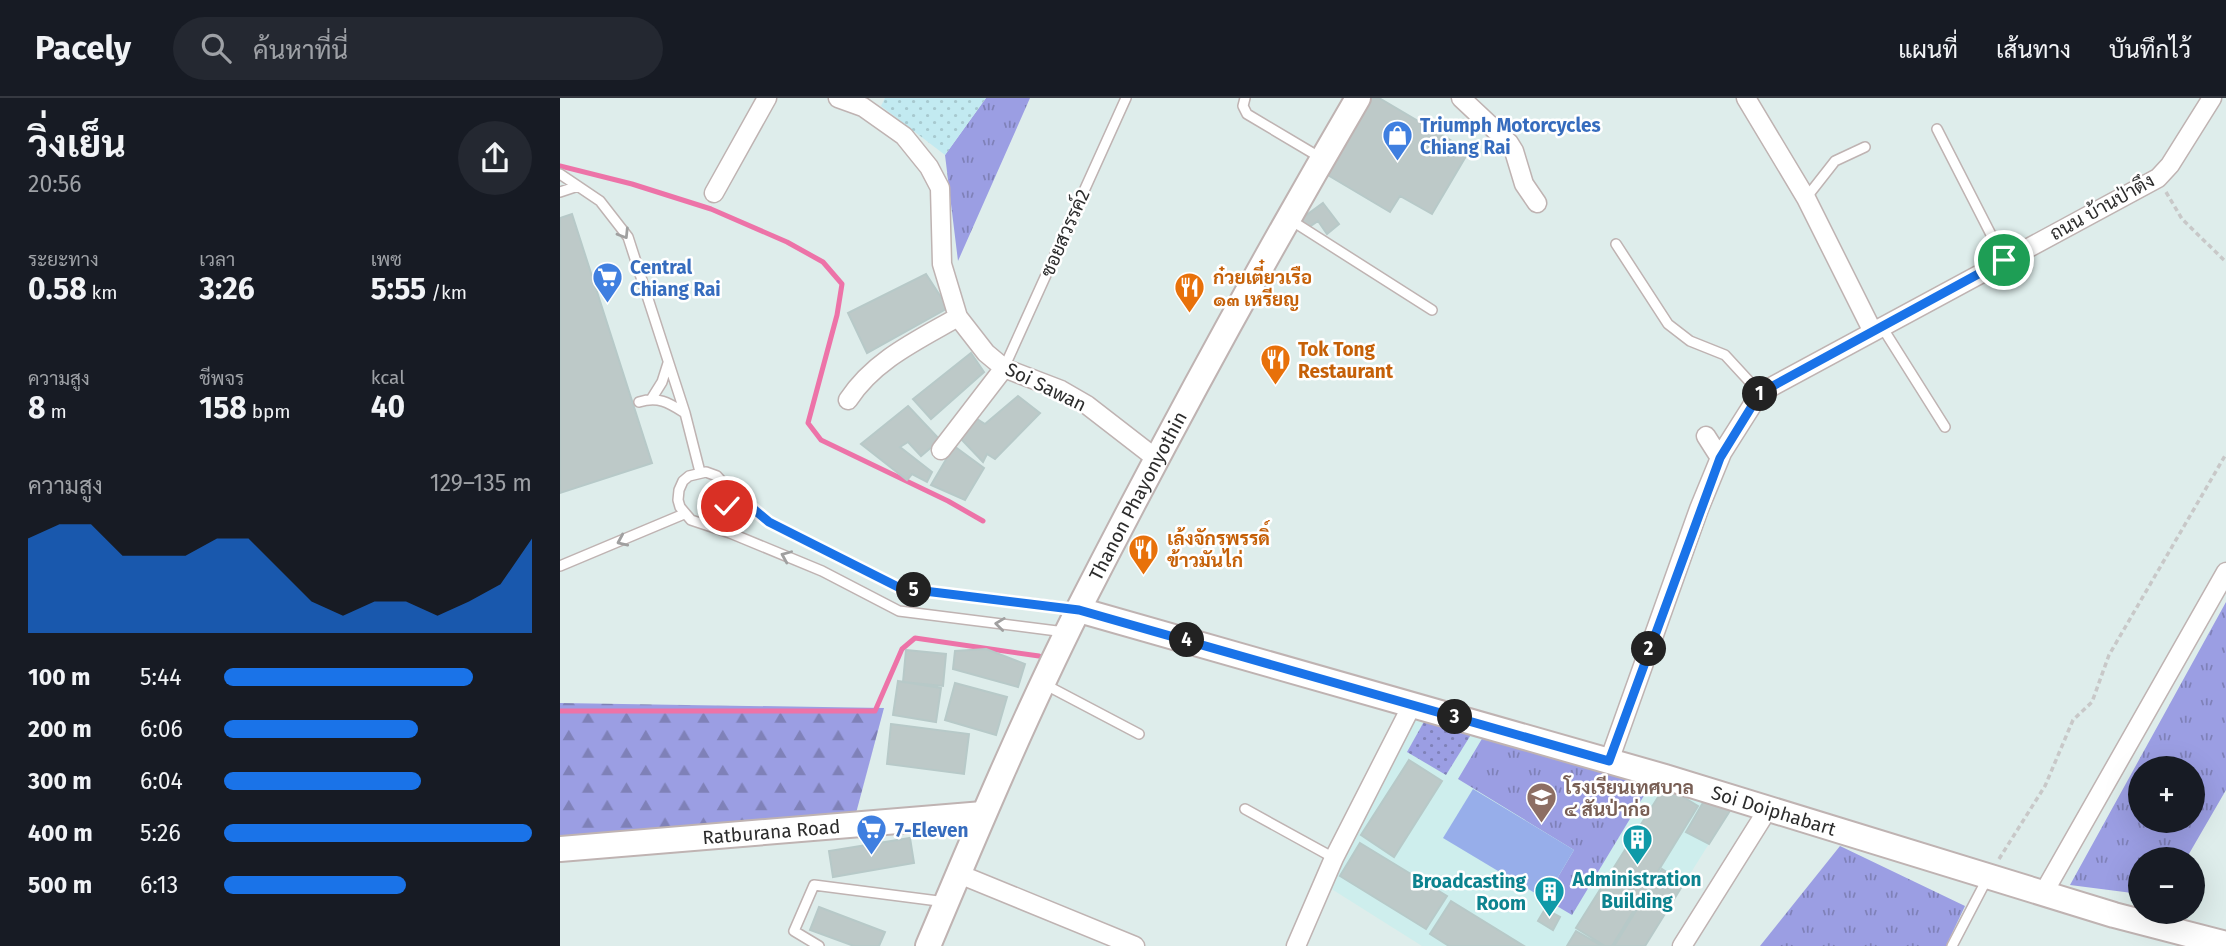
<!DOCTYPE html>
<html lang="th">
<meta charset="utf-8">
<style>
:root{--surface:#171b24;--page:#242831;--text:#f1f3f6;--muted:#9ea1a6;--line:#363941;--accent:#1a73e8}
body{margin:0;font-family:"Fira Sans",Sarabun,sans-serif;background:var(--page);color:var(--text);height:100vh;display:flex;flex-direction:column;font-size:26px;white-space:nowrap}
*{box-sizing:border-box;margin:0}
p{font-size:23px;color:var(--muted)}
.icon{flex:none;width:38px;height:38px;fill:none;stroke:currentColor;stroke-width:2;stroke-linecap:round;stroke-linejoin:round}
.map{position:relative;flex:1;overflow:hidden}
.panel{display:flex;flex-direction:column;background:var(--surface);width:560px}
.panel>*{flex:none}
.tools{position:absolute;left:1568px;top:658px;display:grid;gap:14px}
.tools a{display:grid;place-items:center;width:77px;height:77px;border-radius:50%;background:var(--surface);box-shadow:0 7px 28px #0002;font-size:35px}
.pin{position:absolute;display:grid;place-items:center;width:60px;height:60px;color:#fff;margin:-30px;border:4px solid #fff;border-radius:50%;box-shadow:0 2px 7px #0007}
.km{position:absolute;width:35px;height:35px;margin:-18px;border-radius:50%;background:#222;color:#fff;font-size:19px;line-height:35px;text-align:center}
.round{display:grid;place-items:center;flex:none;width:74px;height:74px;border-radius:37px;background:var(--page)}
.head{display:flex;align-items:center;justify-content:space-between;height:119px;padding:0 28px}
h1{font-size:38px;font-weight:700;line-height:52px}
.metrics{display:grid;grid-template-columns:repeat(3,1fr);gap:10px;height:119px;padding:7px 28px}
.metrics div{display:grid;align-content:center}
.metrics b{font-size:30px;font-weight:700}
.metrics small{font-size:19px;font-weight:400}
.metrics p{font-size:19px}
.chart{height:196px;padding:14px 28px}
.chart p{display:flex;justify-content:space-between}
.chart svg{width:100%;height:126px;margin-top:7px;fill:var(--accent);opacity:.7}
ul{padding:0 28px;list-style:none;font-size:23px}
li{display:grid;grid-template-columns:112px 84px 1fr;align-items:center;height:52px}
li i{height:18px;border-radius:9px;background:var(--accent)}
header{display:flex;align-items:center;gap:42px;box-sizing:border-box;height:98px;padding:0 35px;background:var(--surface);border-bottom:2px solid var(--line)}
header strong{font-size:33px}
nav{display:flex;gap:38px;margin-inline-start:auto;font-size:24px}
.search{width:490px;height:63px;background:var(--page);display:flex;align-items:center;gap:18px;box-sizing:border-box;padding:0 24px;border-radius:38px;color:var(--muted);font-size:26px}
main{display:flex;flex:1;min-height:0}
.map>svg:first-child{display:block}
</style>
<header>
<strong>Pacely</strong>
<div class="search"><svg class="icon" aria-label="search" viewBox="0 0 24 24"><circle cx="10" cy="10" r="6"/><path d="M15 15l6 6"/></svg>ค้นหาที่นี่</div>
<nav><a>แผนที่</a><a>เส้นทาง</a><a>บันทึกไว้</a></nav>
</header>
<main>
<section class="panel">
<div class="head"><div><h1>วิ่งเย็น</h1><p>20:56</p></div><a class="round"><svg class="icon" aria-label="share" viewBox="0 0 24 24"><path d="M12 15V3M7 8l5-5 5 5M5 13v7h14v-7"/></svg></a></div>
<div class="metrics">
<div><p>ระยะทาง</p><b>0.58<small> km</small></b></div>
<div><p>เวลา</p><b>3:26</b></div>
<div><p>เพซ</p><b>5:55<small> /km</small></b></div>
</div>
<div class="metrics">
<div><p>ความสูง</p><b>8<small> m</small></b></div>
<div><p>ชีพจร</p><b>158<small> bpm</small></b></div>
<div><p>kcal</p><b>40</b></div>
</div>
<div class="chart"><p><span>ความสูง</span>129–135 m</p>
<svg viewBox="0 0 160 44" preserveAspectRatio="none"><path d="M0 44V11L10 6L20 6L30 17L40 17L50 17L60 11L70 11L80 22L90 33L100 38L110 33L120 33L130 38L140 33L150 27L160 11V44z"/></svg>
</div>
<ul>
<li><b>100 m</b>5:44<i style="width:81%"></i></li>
<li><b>200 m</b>6:06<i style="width:63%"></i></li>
<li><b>300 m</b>6:04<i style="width:64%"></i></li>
<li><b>400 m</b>5:26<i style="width:100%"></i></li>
<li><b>500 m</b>6:13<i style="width:59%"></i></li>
</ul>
</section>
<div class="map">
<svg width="1666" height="848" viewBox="0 0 1666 848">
<defs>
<pattern id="grass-tufts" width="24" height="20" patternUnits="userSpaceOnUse" patternTransform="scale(1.75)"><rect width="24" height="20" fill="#9b9ee3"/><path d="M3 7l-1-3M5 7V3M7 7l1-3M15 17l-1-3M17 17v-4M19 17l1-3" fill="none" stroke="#7f81b8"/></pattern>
<pattern id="forest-firs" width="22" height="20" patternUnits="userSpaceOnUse" patternTransform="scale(1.75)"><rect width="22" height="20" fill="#9b9ee3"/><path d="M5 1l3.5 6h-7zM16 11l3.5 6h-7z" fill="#7f81b8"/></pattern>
<pattern id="sand-dots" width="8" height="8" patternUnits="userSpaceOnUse" patternTransform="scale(1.75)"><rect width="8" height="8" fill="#c2eaf1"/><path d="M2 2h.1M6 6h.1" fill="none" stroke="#a7c9cf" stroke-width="1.8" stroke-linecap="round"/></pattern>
<pattern id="park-dots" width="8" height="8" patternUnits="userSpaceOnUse" patternTransform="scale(1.75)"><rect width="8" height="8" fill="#9b9ee3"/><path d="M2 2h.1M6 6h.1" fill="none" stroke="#7f81b8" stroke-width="1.8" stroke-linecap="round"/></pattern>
</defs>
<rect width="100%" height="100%" fill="#deedeb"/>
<path fill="#ceeeed" d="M868,611L1177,701L1085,848H862L770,790L852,623Z"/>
<path fill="url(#grass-tufts)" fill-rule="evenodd" d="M426,0H470L398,163L385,57Z
M1666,504V692L1626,761H1580V796L1510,787ZM1633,670V723H1580V670Z
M929,629L1097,676L1012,817L985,801L1014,752L898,681Z
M1280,748L1405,808L1386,848H1200Z"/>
<path fill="url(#forest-firs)" d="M0,605L324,610L295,719L0,742Z"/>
<path fill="url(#sand-dots)" d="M325,0H426L385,57L321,8Z"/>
<path fill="url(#park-dots)" d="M866,620L912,635L886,677L847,654Z"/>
<path fill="#97aeea" d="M913,691L1014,752L985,801L883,740Z"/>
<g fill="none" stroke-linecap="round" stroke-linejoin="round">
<path stroke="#ed73a8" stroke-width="5" d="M0,68L72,86L151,111L227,144L263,164L282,186L277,217L248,325L261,342L388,403L423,423
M0,613H315L342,551L355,540L479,558"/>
</g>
<path fill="#bdc9c8" stroke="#b7c9c8" stroke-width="2" d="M811,0H819L909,53L872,116L840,98L830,114L766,76Z
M763,105L779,126L767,136L758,123L748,130L741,121Z
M12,116L92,365L0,395V120Z
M366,176L388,210L307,255L288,215Z
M411,255L424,274L371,321L353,301Z
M458,298L480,315L435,361L427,356L423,364L400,340L414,319L425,326Z
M348,308L380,342L361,358L348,344L340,349L372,374L367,384L352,376L347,382L301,346Z
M394,348L424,370L405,402L371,387Z
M426,551L465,566L458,589L393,571L395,553Z
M346,552L386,556L383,588L343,584Z
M338,583L381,590L376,624L333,617Z
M395,585L447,599L436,637L385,622Z
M331,626L409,636L404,676L327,666Z
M849,662L882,683L834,759L801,737Z
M1105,688L1138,708L1052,848H1045L1016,830Z
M1148,696L1173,708L1149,746L1126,734Z
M350,740L354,765L273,779L269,753Z
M800,745L887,798L866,831L780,778Z
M1102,771L1124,785L1085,848H1054Z
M891,803L964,848H889L870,836Z
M259,809L325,834L319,848H294L250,832Z
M985,811L1000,819L993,832L978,823Z
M1016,833L1042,848H1007Z"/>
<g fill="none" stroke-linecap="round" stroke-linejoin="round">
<defs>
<path id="lane" d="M685,0L683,8L687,16L761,60
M1377,31L1444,162
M0,76L40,103L68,139L125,315L140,374
M0,94L18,88
M1246,100L1275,63L1305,49
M729,121L872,212
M1056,146L1108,226L1130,243L1165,257L1200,295
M1322,229L1385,329
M444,270L566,0
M92,300L102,284L108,265
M79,304C99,298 109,305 125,315
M144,425C164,422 172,406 166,388
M0,468L124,416
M505,534L339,513L262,473L170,435L131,422L120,409L118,402L119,392L123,383L129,378L146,374L157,378L166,388L209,424L340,490L517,511
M484,586L579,636
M685,711L774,760
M259,848L234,833L254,787L386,804
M1392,848L1427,781"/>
<path id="street" d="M278,0L303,9L344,38L369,69L380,90L382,166L398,219L426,255L444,270L501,292L527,307L598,362
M901,0L949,45L954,53L964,86L977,105
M1186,0L1246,100L1313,234
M154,95L207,0
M288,302C314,262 358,242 398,219
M1146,338L1160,360
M381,352L444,270
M1049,663L1139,411L1162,355L1200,295L1598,80L1610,67L1652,0
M399,776L575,848
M1484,794L1666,474
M736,848L774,760L852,607
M1122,848L1208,711"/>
<g id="secondary">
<path id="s1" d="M519,512L1105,679L1554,817L1666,846"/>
<path id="s2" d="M0,751L423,716"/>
<path id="s3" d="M368,848C416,734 464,620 519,510C607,338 700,167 798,0"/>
</g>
</defs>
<use href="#lane" stroke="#bfb3b2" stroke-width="12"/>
<use href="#street" stroke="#bfb3b2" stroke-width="21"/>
<use href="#secondary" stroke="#bfb3b2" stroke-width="28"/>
<path stroke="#c8c8c8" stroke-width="3.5" stroke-dasharray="5 3.5" stroke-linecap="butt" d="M1606,94L1622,121L1666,164
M1439,761L1485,688L1513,622L1532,604L1549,557L1666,356"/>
<use href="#lane" stroke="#fff" stroke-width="9"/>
<use href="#street" stroke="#fff" stroke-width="18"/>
<use href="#secondary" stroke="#fff" stroke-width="24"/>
</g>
<defs><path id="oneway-chevron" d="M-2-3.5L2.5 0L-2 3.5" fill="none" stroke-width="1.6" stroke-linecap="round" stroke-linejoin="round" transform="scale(1.75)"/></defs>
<g stroke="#a0a0a0">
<use href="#oneway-chevron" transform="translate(64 136) rotate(58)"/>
<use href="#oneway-chevron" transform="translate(62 443) rotate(156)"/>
<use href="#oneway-chevron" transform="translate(226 458) rotate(-157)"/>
<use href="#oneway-chevron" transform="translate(440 526) rotate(-173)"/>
</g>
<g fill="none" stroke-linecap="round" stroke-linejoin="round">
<defs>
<path id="route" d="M167,408L169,401L166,388L209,424L340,490L519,512L1049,663L1160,360L1200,295L1444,162"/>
</defs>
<use href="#route" stroke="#fff" stroke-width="14"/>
<use href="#route" stroke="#1a73e8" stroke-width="9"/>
</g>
<defs>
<symbol id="shop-pin" viewBox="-11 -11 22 30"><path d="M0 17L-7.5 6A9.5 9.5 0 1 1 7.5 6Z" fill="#3f7fe0" stroke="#fff"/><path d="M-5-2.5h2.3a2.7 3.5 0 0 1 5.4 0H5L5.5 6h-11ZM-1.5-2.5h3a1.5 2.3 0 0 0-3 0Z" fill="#fff"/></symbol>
<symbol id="supermarket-pin" viewBox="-11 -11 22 30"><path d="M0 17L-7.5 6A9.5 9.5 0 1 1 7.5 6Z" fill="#3f7fe0" stroke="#fff"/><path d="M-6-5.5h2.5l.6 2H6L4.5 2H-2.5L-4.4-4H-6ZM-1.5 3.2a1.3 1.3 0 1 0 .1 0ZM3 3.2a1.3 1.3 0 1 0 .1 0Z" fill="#fff"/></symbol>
<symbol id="restaurant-pin" viewBox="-11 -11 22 30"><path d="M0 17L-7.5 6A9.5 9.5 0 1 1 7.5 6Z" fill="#e8710a" stroke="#fff"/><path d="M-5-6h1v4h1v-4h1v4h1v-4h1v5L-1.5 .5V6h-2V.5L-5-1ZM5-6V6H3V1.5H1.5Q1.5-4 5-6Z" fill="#fff"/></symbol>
<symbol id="school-pin" viewBox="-11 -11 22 30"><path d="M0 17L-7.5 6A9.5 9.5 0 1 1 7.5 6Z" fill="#8d6e63" stroke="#fff"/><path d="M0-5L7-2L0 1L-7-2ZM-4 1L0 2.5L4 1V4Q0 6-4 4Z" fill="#fff"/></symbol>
<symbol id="building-pin" viewBox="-11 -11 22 30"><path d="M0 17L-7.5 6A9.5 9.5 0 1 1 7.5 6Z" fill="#0f9aa8" stroke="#fff"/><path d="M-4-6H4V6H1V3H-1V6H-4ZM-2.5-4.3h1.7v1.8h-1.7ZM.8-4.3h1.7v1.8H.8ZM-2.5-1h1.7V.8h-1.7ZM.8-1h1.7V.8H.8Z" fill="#fff"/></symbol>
</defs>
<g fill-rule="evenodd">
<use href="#shop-pin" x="820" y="20" width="35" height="47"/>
<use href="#supermarket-pin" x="30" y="162" width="35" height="47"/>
<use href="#restaurant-pin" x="612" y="172" width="35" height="47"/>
<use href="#restaurant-pin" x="698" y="244" width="35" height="47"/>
<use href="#restaurant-pin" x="566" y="434" width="35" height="47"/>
<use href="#school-pin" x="964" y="682" width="35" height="47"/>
<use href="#supermarket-pin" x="294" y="714" width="35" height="47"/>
<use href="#building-pin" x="1060" y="724" width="35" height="47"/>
<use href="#building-pin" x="972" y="776" width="35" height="47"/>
</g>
<g text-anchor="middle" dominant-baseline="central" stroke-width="5" stroke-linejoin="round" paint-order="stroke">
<g font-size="19" font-weight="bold" fill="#366cbe" stroke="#fff" text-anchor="start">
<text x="860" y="27">Triumph Motorcycles<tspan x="860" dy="22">Chiang Rai</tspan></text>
<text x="70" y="169">Central<tspan x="70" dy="22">Chiang Rai</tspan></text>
<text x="335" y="732">7-Eleven</text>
</g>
<g font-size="19" fill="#2c2c2c" stroke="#fff">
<text transform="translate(1542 109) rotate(-29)">ถนน บ้านป่าตึง</text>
<text transform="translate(505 135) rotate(-66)">ซอยสวรรค์2</text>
<text transform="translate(486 289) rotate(26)">Soi Sawan</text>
<text stroke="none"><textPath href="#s3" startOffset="497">Thanon Phayonyothin</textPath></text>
<text stroke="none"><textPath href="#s1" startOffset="723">Soi Doiphabart</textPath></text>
<text stroke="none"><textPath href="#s2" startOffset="212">Ratburana Road</textPath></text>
</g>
<g font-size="19" font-weight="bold" fill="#c56008" stroke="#fff" text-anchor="start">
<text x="653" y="179">ก๋วยเตี๋ยวเรือ<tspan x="653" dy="22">๑๓ เหรียญ</tspan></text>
<text x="738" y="251">Tok Tong<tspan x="738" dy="22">Restaurant</tspan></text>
<text x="607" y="440">เล้งจักรพรรดิ์<tspan x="607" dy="22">ข้าวมันไก่</tspan></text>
</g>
<g font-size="19" font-weight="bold" fill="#785e54" stroke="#fff" text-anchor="start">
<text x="1004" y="689">โรงเรียนเทศบาล<tspan x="1004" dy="22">๔ สันป่าก่อ</tspan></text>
</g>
<g font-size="19" font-weight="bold" fill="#0d838f" stroke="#fff">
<text x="1077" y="781">Administration<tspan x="1077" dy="22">Building</tspan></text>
<text x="966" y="783" text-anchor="end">Broadcasting<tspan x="966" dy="22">Room</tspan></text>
</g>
</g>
</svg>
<div class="tools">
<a>+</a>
<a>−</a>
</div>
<div class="pin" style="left:1444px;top:162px;background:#1e9e55"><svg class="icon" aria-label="arrive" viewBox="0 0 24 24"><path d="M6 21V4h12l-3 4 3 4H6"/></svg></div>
<div class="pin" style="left:167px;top:408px;background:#d93025"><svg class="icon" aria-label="check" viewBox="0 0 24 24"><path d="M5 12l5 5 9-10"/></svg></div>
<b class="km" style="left:1200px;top:296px">1</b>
<b class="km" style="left:1089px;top:551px">2</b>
<b class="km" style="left:895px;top:619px">3</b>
<b class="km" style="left:627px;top:542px">4</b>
<b class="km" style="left:354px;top:492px">5</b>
</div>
</main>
